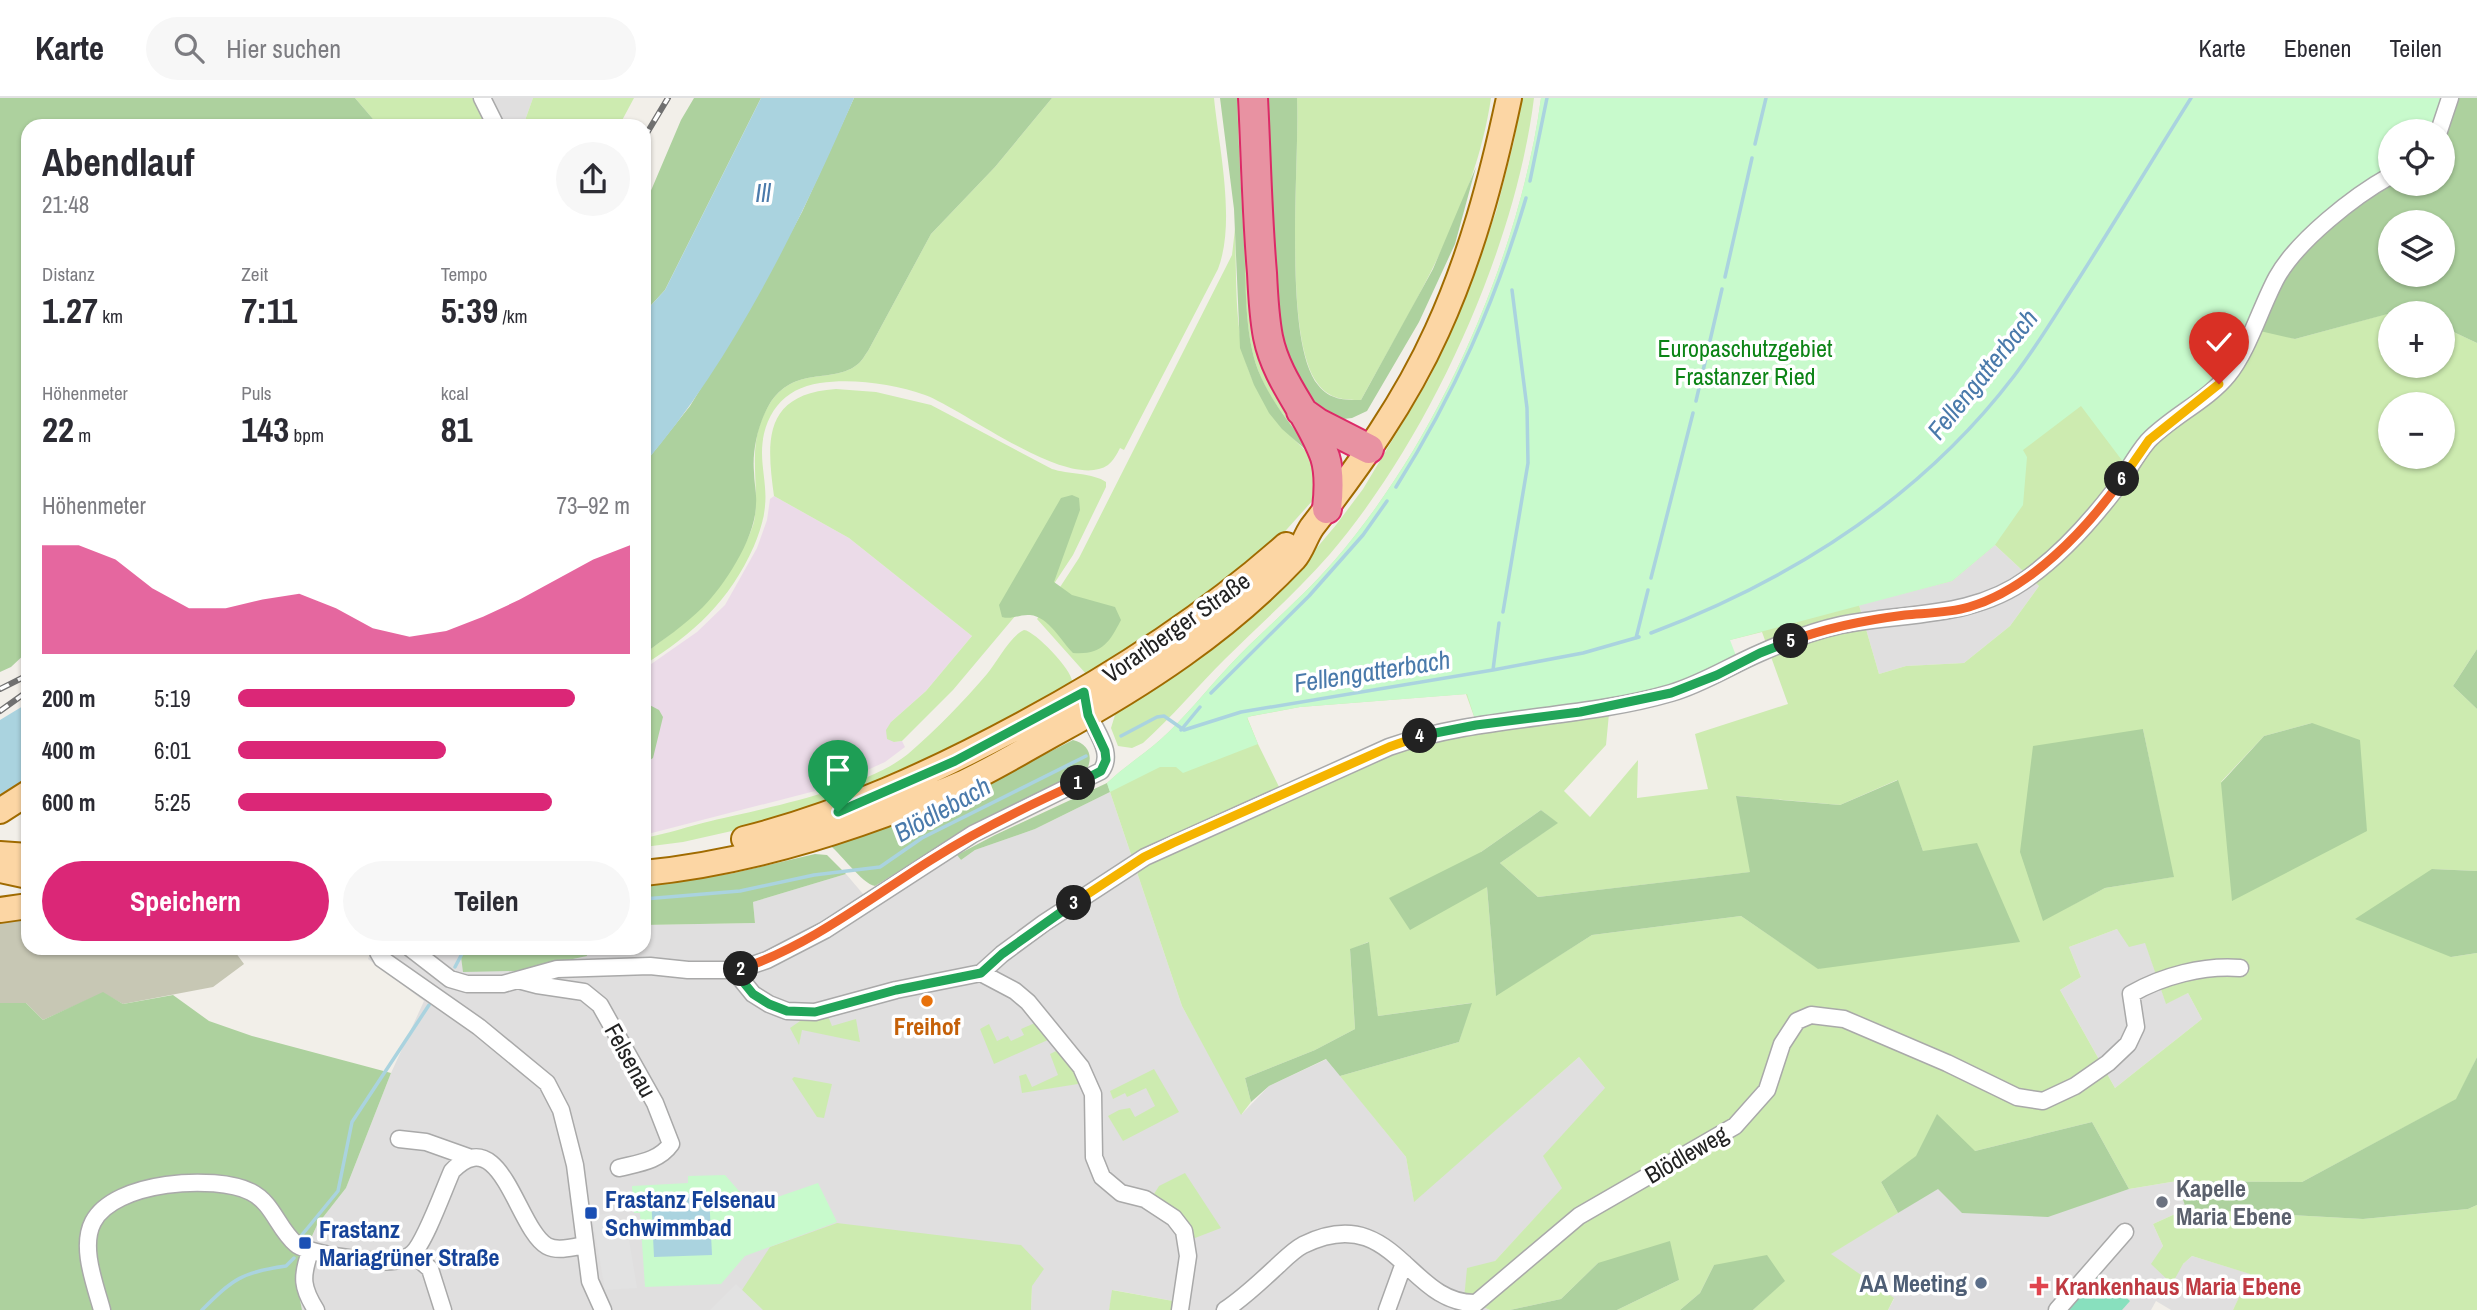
<!DOCTYPE html>
<html lang="de">
<meta charset="utf-8">
<style>
:root{--surface:#fff;--page:#f7f7f7;--text:#2b2b33;--muted:#7c7c81;--line:#e1e1e2;--accent:#db2777}
body{margin:0;font-family:"Archivo Narrow",sans-serif;background:var(--page);color:var(--text);height:100vh;display:flex;flex-direction:column;font-size:26px;white-space:nowrap}
*{box-sizing:border-box;margin:0}
p{font-size:23px;color:var(--muted)}
.icon{flex:none;width:38px;height:38px;fill:none;stroke:currentColor;stroke-width:2;stroke-linecap:round;stroke-linejoin:round}
.map{position:relative;flex:1;overflow:hidden}
.details{position:absolute;left:21px;top:21px;width:630px;height:836px;display:flex;flex-direction:column;background:var(--surface);border-radius:21px;box-shadow:0 2px 5px #0004}
.details>*{flex:none}
.buttons{position:absolute;left:2378px;top:21px;display:grid;gap:14px}
.buttons a{display:grid;place-items:center;width:77px;height:77px;border-radius:50%;background:var(--surface);box-shadow:0 2px 5px #0004;font-size:35px}
.pin{position:absolute;display:grid;place-items:center;width:60px;height:60px;color:#fff;margin:-72px -30px;border-radius:50% 50% 50% 0;rotate:-45deg;box-shadow:0 0 7px #0007}
.pin .icon{rotate:45deg}
.km{position:absolute;width:35px;height:35px;margin:-18px;border-radius:50%;background:#222;color:#fff;font-size:19px;line-height:35px;text-align:center}
.round{display:grid;place-items:center;flex:none;width:74px;height:74px;border-radius:37px;background:var(--page)}
.overview{display:flex;align-items:center;justify-content:space-between;height:119px;padding:0 21px}
h1{font-size:38px;font-weight:700;line-height:52px}
.figures{display:grid;grid-template-columns:repeat(3,1fr);gap:10px;height:119px;padding:7px 21px}
.figures div{display:grid;align-content:center}
.figures b{font-size:35px;font-weight:700}
.figures small{font-size:19px;font-weight:400}
.figures p{font-size:19px}
.chart{height:196px;padding:14px 21px}
.chart p{display:flex;justify-content:space-between}
.chart svg{width:100%;height:126px;margin-top:7px;fill:var(--accent);opacity:.7}
.action{display:flex;gap:14px;margin-top:auto;padding:14px 21px}
.action a{flex:1;height:80px;border-radius:42px;background:var(--accent);color:#fff;font-size:28px;font-weight:700;line-height:80px;text-align:center}
.action a+a{background:var(--page);color:var(--text)}
ul{padding:0 21px;list-style:none;font-size:23px}
li{display:grid;grid-template-columns:112px 84px 1fr;align-items:center;height:52px}
li i{height:18px;border-radius:9px;background:var(--accent)}
header{display:flex;align-items:center;gap:42px;box-sizing:border-box;height:98px;padding:0 35px;background:var(--surface);border-bottom:2px solid var(--line)}
header strong{font-size:33px}
nav{display:flex;gap:38px;margin-inline-start:auto;font-size:24px}
.search{width:490px;height:63px;background:var(--page);display:flex;align-items:center;gap:18px;box-sizing:border-box;padding:0 24px;border-radius:38px;color:var(--muted);font-size:26px}
.map>svg:first-child{display:block}
</style>
<header>
<strong>Karte</strong>
<div class="search"><svg class="icon" aria-label="search" viewBox="0 0 24 24"><circle cx="10" cy="10" r="6"/><path d="M15 15l6 6"/></svg>Hier suchen</div>
<nav><a>Karte</a><a>Ebenen</a><a>Teilen</a></nav>
</header>
<div class="map">
<svg width="2477" height="1212" viewBox="0 0 2477 1212">
<rect width="100%" height="100%" fill="#f2efe9"/>
<path fill="#e0dfdf" d="M474,0H533L523,28H485Z
M1995,447L2039,488L2010,528L1964,565L1906,568L1879,576L1859,507L1952,483Z
M1110,694L1182,908L1242,1016L1269,988L1327,961L1406,1059L1414,1103L1579,959L1606,991L1544,1058L1563,1090L1495,1163L1464,1201L1490,1212H1171L1173,1203L1113,1192L1109,1212H1031L1032,1188L729,1212H302L295,1177L317,1127L346,1090L391,975L424,903L368,861L372,851H460L464,874L587,858L586,851L644,850V827L755,825L753,804L846,776L875,810L957,757L961,762L975,752L1035,731Z
M2117,831L2145,844L2166,905L2188,895L2202,921L2115,990L2060,892L2081,879L2069,849Z
M2177,1083L2186,1111L2153,1126L2163,1148L2152,1166H2183L2192,1158L2251,1176L2233,1212H2171L2156,1203L2151,1212H1888L1894,1201L1830,1156L1938,1090L2048,1118L2129,1091Z"/>
<path fill="#ebdbe8" d="M774,398L849,440L972,538L926,593L891,624L894,644L902,643L905,649L885,664L841,684L815,693L644,737V571L697,534L725,507L757,450L767,422L770,401Z"/>
<path fill="#c7c7b4" d="M28,818V850L233,851L244,866L213,889L123,906L103,895L43,922L26,905H0V822Z"/>
<path fill="#cdebb0" fill-rule="evenodd" d="M355,0H474L485,28H379Z
M533,0H634L619,28H523Z
M1052,0H1214C1219,50 1236,124 1218,171L1124,352L1120,350C1117,356 1113,363 1108,367C1069,394 965,312 925,297C894,286 853,280 820,285C783,290 762,318 762,355C762,372 767,390 765,408C764,422 759,436 754,448C729,504 694,535 644,567V556C686,525 718,500 742,452C747,442 754,429 755,417C759,378 746,344 769,307C794,266 833,287 858,266C862,263 865,257 868,253L931,136L995,69Z
M1237,0H1242L1263,268L1281,305L1311,343L1319,390L1314,401L1279,440L1188,513L1087,577L1037,521L1049,506L1079,460L1232,157L1235,131C1238,227 1229,281 1305,352L1308,347C1288,324 1269,301 1258,272C1246,239 1246,201 1244,166C1242,111 1239,55 1237,0Z
M1297,0H1491C1475,109 1413,207 1361,302C1344,302 1329,301 1318,286C1282,241 1300,63 1297,0Z
M1522,0H1534C1515,152 1429,340 1330,456C1297,494 1260,526 1225,561C1197,589 1172,619 1143,645L1132,650L1118,648L1111,630L1115,617L1304,465L1336,427L1363,391L1429,281L1464,204L1496,114L1514,43Z
M1541,0L2295,241L2390,215V268H2443V229L2477,245V551L2453,588L2477,611V773L2432,771L2451,859L2477,855V959L2457,1001L2302,1084L2177,1083L2129,1091L2092,1024L1975,1053L1916,1059L1881,1084L1898,1115L1831,1156L1894,1200L1888,1212H1753L1784,1183L1714,1167L1700,1195L1680,1212H1617L1679,1182L1598,1165L1561,1201L1510,1212H1490L1464,1201L1467,1170L1495,1163L1562,1090L1543,1058L1605,990L1579,959L1414,1104L1406,1059L1340,978L1459,944L1471,905L1378,918L1368,844L1350,852L1355,931L1315,952L1245,980L1251,1004L1241,1017L1182,908L1107,685C1124,669 1143,657 1160,642C1186,619 1206,592 1229,568C1263,532 1301,501 1334,463C1438,343 1520,158 1541,0ZM2390,306H2443V359H2390ZM1995,447L2039,488L2010,528L1964,565L1906,568L1879,576L1859,507L1952,483ZM1762,534L1788,606L1695,636L1708,691L1637,700L1638,662L1590,719L1564,693L1606,647L1610,605L1730,542ZM1466,596L1476,624L1394,652L1285,701L1258,646L1247,619L1300,609ZM2312,625L2221,684L2264,638ZM2143,631L2173,779L2105,790L2043,822ZM1897,682L1923,753L1819,871L1741,818L1592,837L1496,897L1487,789L1481,754L1541,712L1557,725L1500,765L1538,799L1751,774L1737,698L1840,707ZM2117,831L2129,849L2145,845L2166,906L2188,895L2202,921L2115,990L2060,892L2081,879L2069,849Z
M836,291L876,294L931,307L1052,371C1067,376 1094,375 1106,384V389L1073,457L1044,501L1016,517L953,592L902,643L894,644L887,641L886,632L891,624L926,593L972,538L849,440L774,398C766,341 764,296 836,291Z
M1024,532C1035,533 1072,572 1072,583C1072,585 1071,587 1071,589L896,678L767,725L683,744L644,749V740C667,736 689,728 711,723C766,710 865,691 908,656C936,632 963,604 987,576C997,564 1011,537 1024,532Z
M828,918L832,928L856,921L860,944L802,932L799,947L790,930L803,921Z
M1035,925L1050,941L994,966L980,931L989,926L997,943L1008,938L1011,943L1024,937L1021,931Z
M1058,952L1084,985L1022,995L1019,978L1026,976L1032,989L1058,977L1050,956Z
M1154,971L1179,1014L1123,1043L1108,1018L1119,1012L1130,1010L1135,1019L1155,1008L1146,990L1127,999L1125,995L1113,1001L1110,993Z
M794,979L832,986L824,1020L817,1019L792,981Z
M1185,1075L1221,1130L1195,1140L1155,1100L1154,1096L1159,1088Z
M2477,1107V1212H2233L2250,1176L2192,1158L2183,1166L2172,1186L2151,1166L2163,1148L2153,1126L2186,1111L2363,1121L2468,1111Z
M837,1125L1021,1147L1044,1171L1032,1188L1031,1212H729L770,1149Z
M1112,1192L1173,1203L1171,1212H1109Z"/>
<path fill="#add19e" fill-rule="evenodd" d="M0,0H355L379,28H28V553L11,569L0,574Z
M694,0H761L665,192L644,215V109L681,22Z
M854,0H1052L995,69L931,136L868,253C865,257 862,263 858,266C833,287 794,266 769,307C758,326 752,353 754,374C754,385 757,396 756,406C756,439 725,487 703,509C685,527 664,541 644,556V366L690,308L753,205L802,114Z
M1220,0H1237C1239,55 1242,111 1245,166C1246,201 1246,239 1258,272C1270,301 1288,324 1308,348L1306,352L1282,331L1269,315L1254,287L1240,250L1234,111Z
M1267,0H1297C1300,62 1282,243 1318,287C1330,302 1344,302 1361,302L1433,171L1476,69L1455,146L1419,224L1367,313L1352,320L1335,322L1308,304L1283,256L1278,221L1273,147Z
M2399,0H2477V245L2443,229V215H2415L2406,211L2295,241L2195,218ZM2390,33H2443V86H2390ZM2390,124H2443V177H2390Z
M1072,397L1079,400L1080,412L1054,484L1072,497L1115,509L1121,522C1109,545 1102,557 1073,555C1061,543 1049,519 1030,517C1020,516 1012,522 1002,519L999,507L1061,400Z
M2477,551V611L2453,588Z
M644,604L659,612L663,619L653,660L644,666Z
M2312,625L2360,642L2367,733L2232,803L2221,685L2264,638Z
M2143,631L2174,779L2105,790L2043,823L2020,754L2033,648Z
M1073,642C1089,646 1094,659 1086,673L969,730L875,788C862,786 840,754 826,744L1020,669Z
M1898,682L1923,753L1977,745L2020,844L1818,871L1741,818L1592,837L1496,898L1487,789L1410,832L1389,800L1481,754L1541,712L1558,725L1500,765L1538,799L1750,774L1736,698L1840,707Z
M1107,685L1110,694L1035,731L975,752L961,762L957,757L995,737Z
M815,756L827,757L846,776L753,804L755,825L644,827V789L734,775Z
M2432,771L2477,773V855L2451,859L2355,821Z
M1369,844L1378,918L1472,905L1459,944L1340,978L1326,961L1269,988L1251,1004L1245,980L1315,952L1355,931L1350,851Z
M460,851H586L587,858L516,873L463,874Z
M103,894L123,906L173,897L209,923L252,938L391,975L346,1090L317,1127L295,1176L302,1212H0V905H26L43,922Z
M2477,959V1107L2468,1111L2363,1121L2186,1111L2177,1083L2302,1084L2456,1001Z
M1937,1016L1975,1053L2092,1024L2129,1091L2048,1119L1962,1115L1938,1091L1898,1115L1881,1084L1916,1058Z
M1670,1143L1679,1182L1617,1212H1510L1561,1201L1598,1165Z
M1767,1157L1785,1183L1753,1212H1680L1700,1195L1714,1167Z"/>
<path fill="#c8facc" d="M1541,0H2445L2434,33H2390V73L2312,132L2232,263L2127,369L2081,308L2023,352L2027,359L2023,407L1995,447L1952,483L1730,542L1738,563L1667,592L1476,624L1467,596L1300,609L1251,618L1247,620L1258,646L1183,675L1176,669H1160L1110,694L1107,685C1124,669 1143,657 1160,642C1186,619 1206,592 1229,568C1263,532 1301,501 1334,463C1438,343 1520,158 1541,0Z
M725,1077L739,1093L763,1104L818,1085L837,1124L745,1158L721,1186L645,1189L640,1115H634L632,1088L688,1085V1078Z"/>
<path fill="#88e0be" d="M2099,1176L2130,1203L2122,1212H2067Z"/>
<path fill="#e2e2e2" d="M610,1115L629,1142L637,1190L605,1192L592,1118Z
M736,1186L763,1212H710Z"/>
<path fill="#aad3df" d="M761,0H854C801,123 732,264 644,366V215L665,192Z
M28,605V684L0,714V622Z
M709,1095L712,1157L654,1159L651,1098Z"/>
<g fill="none" stroke-linecap="round" stroke-linejoin="round">
<path stroke="#aad3df" stroke-width="3.5" d="M1755,46L1766,0
M1530,83L1547,0
M1725,179L1752,60
M1696,303L1722,191
M1396,389C1454,297 1495,205 1526,100
M1651,480L1693,315
M1503,514L1528,365L1527,310L1512,192
M1651,535C1793,481 1921,400 2014,278C2037,248 2056,216 2076,185C2115,124 2152,62 2191,0
M1636,540L1648,492
M1493,572L1499,525
M1211,595L1309,498L1363,437L1387,403
M1181,632L1200,609
M1121,638L1157,619L1164,618L1184,632L1241,614L1493,572L1583,555L1639,539
M644,801L740,793L814,777L880,769L922,740L1086,658
M455,869L465,850
M301,1138L338,1093L352,1024L429,907
M202,1212C233,1181 242,1174 286,1168L294,1160"/>
<defs>
<path id="street" d="M482,0L496,28
M2439,33L2450,0
M379,850L378,854L382,861L479,929L547,985L561,1012L575,1067L590,1183L603,1212
M410,850L450,881L467,886H503L557,871L650,868L688,872H738L767,862L825,832L973,736L1101,673C1116,653 1091,630 1087,610
M738,872L740,880L753,896L769,906L787,913L815,914L896,892L981,875L1002,856L1044,825L1145,759L1389,649C1480,617 1578,622 1671,595C1702,586 1730,568 1760,555C1785,544 1813,533 1841,527C1904,514 1973,521 2028,480C2060,457 2090,424 2114,393C2126,377 2135,358 2148,343C2172,318 2207,303 2228,277C2249,251 2261,208 2277,179C2298,142 2354,98 2390,78
M981,875L1015,893L1028,904L1081,969L1093,996L1094,1059L1102,1079L1121,1095L1145,1101L1174,1120L1184,1133L1188,1158L1180,1212
M518,882L537,887L584,894L600,907L655,1005L671,1046C659,1063 639,1065 619,1070
M399,1041L426,1044L471,1060
M310,1154C301,1179 302,1190 316,1212
M413,1156L430,1171L443,1212
M102,1212C95,1186 80,1149 93,1124C114,1083 215,1076 251,1094C273,1105 278,1131 296,1146C306,1156 386,1167 399,1162C403,1161 410,1158 413,1155C425,1144 444,1091 452,1073C501,1022 517,1131 547,1148C558,1154 574,1149 584,1147
M1225,1212C1243,1200 1258,1186 1274,1171C1283,1163 1292,1153 1303,1147C1394,1102 1408,1207 1476,1205L1579,1118L1735,1028L1767,992L1782,946L1797,923L1811,917L1844,921L1947,965L2017,999L2043,1003L2075,988L2108,965L2128,946L2136,929L2131,896C2162,878 2204,867 2240,870
M1387,1212L1404,1165
M2057,1212L2125,1134"/>
<path id="primary" d="M0,713L28,695
M744,741C843,716 934,674 1023,626C1118,575 1206,518 1286,447
M0,756L28,758
M0,772L28,778
M644,775C754,764 862,729 963,685C995,670 1026,651 1057,634C1143,587 1226,533 1294,461C1302,452 1305,439 1312,429C1359,368 1405,304 1437,233C1471,159 1492,80 1509,0
M0,812L28,808"/>
<path id="highway" d="M1253,0C1256,58 1257,117 1262,175C1263,197 1264,218 1268,239C1277,284 1310,316 1325,359C1330,375 1329,394 1327,411
M1301,313L1318,325L1369,351"/>
</defs>
<use href="#street" stroke="#a9a9a9" stroke-width="19"/>
<use href="#primary" stroke="#a06b00" stroke-width="28"/>
<use href="#highway" stroke="#dc2a67" stroke-width="32"/>
<use href="#street" stroke="#fff" stroke-width="16"/>
<use href="#primary" stroke="#fcd6a4" stroke-width="24"/>
<use href="#highway" stroke="#e892a2" stroke-width="28"/>
<defs>
<path id="rail" d="M644,40L668,0
M0,591L28,577
M0,613L28,593"/>
</defs>
<use href="#rail" stroke="#707070" stroke-width="6"/>
<use href="#rail" stroke="#fff" stroke-width="3.5" stroke-dasharray="10" stroke-linecap="butt"/>
</g>
<g fill="none" stroke-linecap="round" stroke-linejoin="round">
<defs>
<path id="split-1" d="M838,714L955,663L1084,594L1088,617L1105,653L1106,662L1101,673L1078,685"/>
<path id="split-2" d="M741,871C811,847 869,801 931,762C978,732 1027,708 1078,685"/>
<path id="split-3" d="M741,871L738,872L740,880L753,896L769,906L787,913L815,914L896,892L981,875L1002,856L1074,805"/>
<path id="split-4" d="M1074,805L1144,759L1173,745L1389,649L1420,638"/>
<path id="split-5" d="M1420,638L1476,627L1580,614L1671,595L1717,577L1760,555L1791,543"/>
<path id="split-6" d="M1791,543C1828,529 1866,522 1905,517C1926,515 1949,515 1969,509C2030,491 2086,432 2122,381"/>
<path id="split-7" d="M2122,381L2149,342L2219,286"/>
</defs>
<use href="#split-1" stroke="#fff" stroke-width="14"/>
<use href="#split-2" stroke="#fff" stroke-width="14"/>
<use href="#split-3" stroke="#fff" stroke-width="14"/>
<use href="#split-4" stroke="#fff" stroke-width="14"/>
<use href="#split-5" stroke="#fff" stroke-width="14"/>
<use href="#split-6" stroke="#fff" stroke-width="14"/>
<use href="#split-7" stroke="#fff" stroke-width="14"/>
<use href="#split-1" stroke="#22a559" stroke-width="9"/>
<use href="#split-2" stroke="#f0652b" stroke-width="9"/>
<use href="#split-3" stroke="#22a559" stroke-width="9"/>
<use href="#split-4" stroke="#f5b400" stroke-width="9"/>
<use href="#split-5" stroke="#22a559" stroke-width="9"/>
<use href="#split-6" stroke="#f0652b" stroke-width="9"/>
<use href="#split-7" stroke="#f5b400" stroke-width="9"/>
</g>
<circle fill="#e8710a" stroke="#fff" stroke-width="2.5" cx="927" cy="903" r="7"/>
<circle fill="#6b7280" stroke="#fff" stroke-width="2.5" cx="2162" cy="1104" r="7"/>
<g fill="#1a4fb4" stroke="#fff" stroke-width="2.5">
<rect x="584" y="1108" width="14" height="14" rx="3.5"/>
<rect x="298" y="1138" width="14" height="14" rx="3.5"/>
</g>
<circle fill="#5c6f8a" stroke="#fff" stroke-width="2.5" cx="1981" cy="1185" r="7"/>
<path fill="#e0444e" stroke="#fff" stroke-width="2.5" d="M2035.5 1177.5h7v7h7v7h-7v7h-7v-7h-7v-7h7z"/>
<g text-anchor="middle" dominant-baseline="central" stroke-width="7" stroke-linejoin="round" paint-order="stroke">
<g font-size="24" fill="#0c8416" stroke="#fff">
<text x="1745" y="250">Europaschutzgebiet<tspan x="1745" dy="28">Frastanzer Ried</tspan></text>
</g>
<g font-size="24" fill="#222" stroke="#fff">
<text transform="translate(1176 529) rotate(-35)">Vorarlberger Straße</text>
<text transform="translate(631 962) rotate(61)">Felsenau</text>
<text transform="translate(1686 1056) rotate(-30)">Blödleweg</text>
</g>
<g font-size="24" font-weight="bold" fill="#c56008" stroke="#fff">
<text x="927" y="928">Freihof</text>
</g>
<g font-size="24" font-weight="bold" fill="#5b616d" stroke="#fff" text-anchor="start">
<text x="2176" y="1090">Kapelle<tspan x="2176" dy="28">Maria Ebene</tspan></text>
</g>
<g font-size="24" font-weight="bold" fill="#164399" stroke="#fff" text-anchor="start">
<text x="605" y="1101">Frastanz Felsenau<tspan x="605" dy="28">Schwimmbad</tspan></text>
<text x="319" y="1131">Frastanz<tspan x="319" dy="28">Mariagrüner Straße</tspan></text>
</g>
<g font-size="24" font-weight="bold" fill="#4e5e75" stroke="#fff" text-anchor="end">
<text x="1967" y="1185">AA Meeting</text>
</g>
<g font-size="24" font-weight="bold" fill="#be3a42" stroke="#fff" text-anchor="start">
<text x="2055" y="1188">Krankenhaus Maria Ebene</text>
</g>
<g font-size="26" font-style="italic" fill="#4a7aab" stroke="#fff">
<text x="763" y="94">Ill</text>
<text transform="translate(1982 276) rotate(-51)">Fellengatterbach</text>
<text transform="translate(1372 573) rotate(-9)">Fellengatterbach</text>
<text transform="translate(942 711) rotate(-29)">Blödlebach</text>
</g>
</g>
</svg>
<div class="buttons">
<a><svg class="icon" aria-label="locate" viewBox="0 0 24 24"><circle cx="12" cy="12" r="6"/><path d="M12 2v4M12 18v4M2 12h4M18 12h4"/></svg></a>
<a><svg class="icon" aria-label="layers" viewBox="0 0 24 24"><path d="M12 4l9 5-9 5-9-5zM3 14l9 5 9-5"/></svg></a>
<a>+</a>
<a>−</a>
</div>
<div class="pin" style="left:838px;top:714px;background:#1e9e55"><svg class="icon" aria-label="arrive" viewBox="0 0 24 24"><path d="M6 21V4h12l-3 4 3 4H6"/></svg></div>
<div class="pin" style="left:2219px;top:286px;background:#d93025"><svg class="icon" aria-label="check" viewBox="0 0 24 24"><path d="M5 12l5 5 9-10"/></svg></div>
<b class="km" style="left:1078px;top:685px">1</b>
<b class="km" style="left:741px;top:871px">2</b>
<b class="km" style="left:1074px;top:805px">3</b>
<b class="km" style="left:1420px;top:638px">4</b>
<b class="km" style="left:1791px;top:543px">5</b>
<b class="km" style="left:2122px;top:381px">6</b>
<section class="details">
<div class="overview"><div><h1>Abendlauf</h1><p>21:48</p></div><a class="round"><svg class="icon" aria-label="share" viewBox="0 0 24 24"><path d="M12 15V3M7 8l5-5 5 5M5 13v7h14v-7"/></svg></a></div>
<div class="figures">
<div><p>Distanz</p><b>1.27<small> km</small></b></div>
<div><p>Zeit</p><b>7:11</b></div>
<div><p>Tempo</p><b>5:39<small> /km</small></b></div>
</div>
<div class="figures">
<div><p>Höhenmeter</p><b>22<small> m</small></b></div>
<div><p>Puls</p><b>143<small> bpm</small></b></div>
<div><p>kcal</p><b>81</b></div>
</div>
<div class="chart"><p><span>Höhenmeter</span>73–92 m</p>
<svg viewBox="0 0 160 44" preserveAspectRatio="none"><path d="M0 44V6L10 6L20 11L30 21L40 28L50 28L60 25L70 23L80 28L90 35L100 38L110 36L120 31L130 25L140 18L150 11L160 6V44z"/></svg>
</div>
<ul>
<li><b>200 m</b>5:19<i style="width:86%"></i></li>
<li><b>400 m</b>6:01<i style="width:53%"></i></li>
<li><b>600 m</b>5:25<i style="width:80%"></i></li>
</ul>
<div class="action"><a>Speichern</a><a>Teilen</a></div>
</section>
</div>
